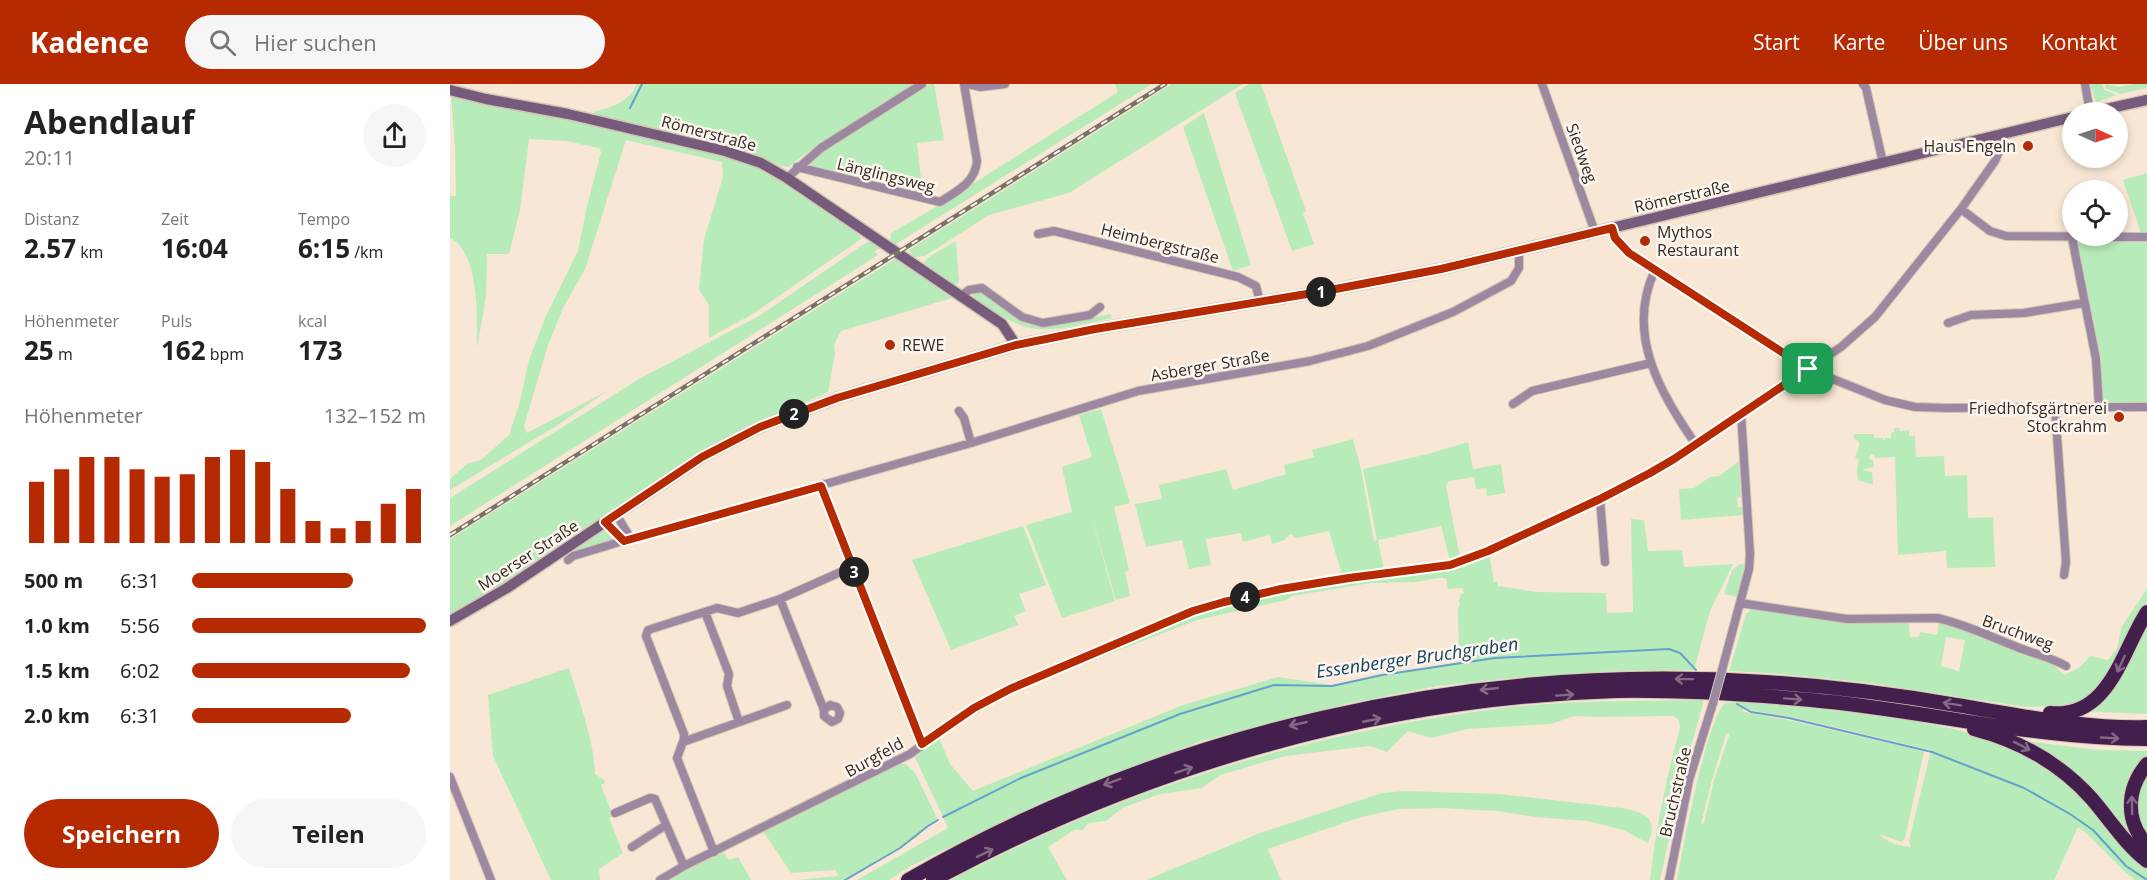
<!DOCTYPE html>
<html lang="de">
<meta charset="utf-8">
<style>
:root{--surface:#fff;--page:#f6f6f6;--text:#222;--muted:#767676;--accent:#b52a00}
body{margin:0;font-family:"Open Sans",sans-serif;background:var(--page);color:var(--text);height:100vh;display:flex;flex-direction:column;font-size:22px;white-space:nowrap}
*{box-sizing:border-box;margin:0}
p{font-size:20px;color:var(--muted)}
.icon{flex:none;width:33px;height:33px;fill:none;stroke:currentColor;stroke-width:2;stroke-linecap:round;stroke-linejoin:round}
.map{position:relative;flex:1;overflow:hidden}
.drawer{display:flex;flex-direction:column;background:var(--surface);width:450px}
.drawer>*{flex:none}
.needle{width:39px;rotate:93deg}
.fabs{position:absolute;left:1612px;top:18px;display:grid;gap:12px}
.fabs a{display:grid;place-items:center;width:66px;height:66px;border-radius:50%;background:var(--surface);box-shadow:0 3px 9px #0003;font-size:30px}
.pin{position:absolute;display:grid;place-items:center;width:51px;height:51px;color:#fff;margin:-26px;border-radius:12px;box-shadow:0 3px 9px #0006}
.km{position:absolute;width:30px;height:30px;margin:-15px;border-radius:50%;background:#222;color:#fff;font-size:16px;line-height:30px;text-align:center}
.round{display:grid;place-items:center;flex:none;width:63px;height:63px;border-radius:32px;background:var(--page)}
.head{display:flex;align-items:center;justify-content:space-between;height:102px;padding:0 24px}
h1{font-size:33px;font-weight:700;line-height:45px}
.figures{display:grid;grid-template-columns:repeat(3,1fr);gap:9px;height:102px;padding:6px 24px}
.figures div{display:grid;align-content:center}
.figures b{font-size:26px;font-weight:700}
.figures small{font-size:16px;font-weight:400}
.figures p{font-size:16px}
.chart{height:168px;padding:12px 24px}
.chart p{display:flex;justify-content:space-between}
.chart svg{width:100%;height:108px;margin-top:6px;stroke:var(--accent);stroke-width:6}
.action{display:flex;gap:12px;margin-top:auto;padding:12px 24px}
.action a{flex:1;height:69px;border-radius:36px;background:var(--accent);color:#fff;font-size:24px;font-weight:700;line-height:69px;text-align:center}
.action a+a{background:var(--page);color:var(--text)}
ul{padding:0 24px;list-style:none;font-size:20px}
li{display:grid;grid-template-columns:96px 72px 1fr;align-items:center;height:45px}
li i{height:15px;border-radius:8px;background:var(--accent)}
header{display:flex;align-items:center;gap:36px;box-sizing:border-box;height:84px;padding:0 30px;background:var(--accent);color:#fff}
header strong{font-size:28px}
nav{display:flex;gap:33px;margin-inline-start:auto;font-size:21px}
.search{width:420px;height:54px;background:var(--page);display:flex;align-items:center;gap:15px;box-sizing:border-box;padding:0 21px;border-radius:33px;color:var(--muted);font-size:22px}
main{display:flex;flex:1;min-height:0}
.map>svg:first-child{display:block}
</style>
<header>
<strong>Kadence</strong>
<div class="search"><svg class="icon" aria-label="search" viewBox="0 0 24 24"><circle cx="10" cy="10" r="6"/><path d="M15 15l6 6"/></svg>Hier suchen</div>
<nav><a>Start</a><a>Karte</a><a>Über uns</a><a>Kontakt</a></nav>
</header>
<main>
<section class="drawer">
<div class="head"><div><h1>Abendlauf</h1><p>20:11</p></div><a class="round"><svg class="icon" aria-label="share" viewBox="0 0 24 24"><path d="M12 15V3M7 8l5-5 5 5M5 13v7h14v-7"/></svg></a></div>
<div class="figures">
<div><p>Distanz</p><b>2.57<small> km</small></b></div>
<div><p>Zeit</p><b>16:04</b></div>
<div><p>Tempo</p><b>6:15<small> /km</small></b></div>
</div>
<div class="figures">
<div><p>Höhenmeter</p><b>25<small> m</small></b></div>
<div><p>Puls</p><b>162<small> bpm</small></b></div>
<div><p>kcal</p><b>173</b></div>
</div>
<div class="chart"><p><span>Höhenmeter</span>132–152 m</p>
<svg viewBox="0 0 160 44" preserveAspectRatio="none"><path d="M5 44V19M15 44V14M25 44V9M35 44V9M45 44V14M55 44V17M65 44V16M75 44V9M85 44V6M95 44V11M105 44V22M115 44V35M125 44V38M135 44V35M145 44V28M155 44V22"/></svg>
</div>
<ul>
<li><b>500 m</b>6:31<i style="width:69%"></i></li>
<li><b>1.0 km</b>5:56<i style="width:100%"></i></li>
<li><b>1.5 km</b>6:02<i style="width:93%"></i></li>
<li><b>2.0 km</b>6:31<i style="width:68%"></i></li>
</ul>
<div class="action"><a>Speichern</a><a>Teilen</a></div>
</section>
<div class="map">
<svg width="1697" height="796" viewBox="0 0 1697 796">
<rect width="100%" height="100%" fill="#f8e7d4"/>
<path fill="#b8ebba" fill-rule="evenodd" d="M187,0H467L352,72L339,83L331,82L309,72L275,61L142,32L145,27C162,24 180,17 187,0Z
M480,0H484L494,56L467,59L472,105L467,109L360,84L357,81L368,71Z
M665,0H702L446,160L440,156L441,149L491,120L668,8Z
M722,0H793L619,109L539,131L475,172L464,173L459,166Z
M799,0H811L856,127L853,129L864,160L842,167L785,9Z
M1640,0H1652L1654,6L1667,11L1646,18Z
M1656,0L1669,3L1684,0H1697V4L1670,10L1655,4Z
M1,10L139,38L305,79L403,143L411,155L303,230L259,254V221L249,206L254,155L273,93L272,78L176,56L135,185L113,224L98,261L74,342L77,349L157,307L111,339L0,406V395L17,380L31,376L59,351L69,321L79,276L96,232L128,167L137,122L151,68L149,64L116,57L79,55L70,126L59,170H37L36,213L27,264C27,235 30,169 0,154V112H6L5,64Z
M754,29L801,181L783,187L733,43Z
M1697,89V149H1691L1673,96Z
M1636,156H1697V319L1657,318L1652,314L1649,274L1627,162L1630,158Z
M422,157L431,163L424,168L428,171L0,442V414L189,295L309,232L414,160Z
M506,157L509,198L505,201L474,179L477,174Z
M445,175L502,214L391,247L384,261L385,270L378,308L275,354L250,369L164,425L55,500L0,533V455Z
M525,207H530L570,235L618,238L661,230L662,234C636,239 595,252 570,241C555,235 540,224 526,216L523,210Z
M651,325L680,419L664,423L679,486L675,488L680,512L666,516L639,424L665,517L612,534L576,441L622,428L612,383L642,373L629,331Z
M1444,344H1449L1450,347L1459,346V352H1465L1466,373L1494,372L1495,392L1517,391L1518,434L1543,433L1545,483L1497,484L1496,467L1448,471L1445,373L1425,374L1424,371L1421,370L1419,374L1423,377L1424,383L1412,386L1422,388L1423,401L1408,396L1407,386L1409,375L1405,374L1409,362V358L1404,354V350H1424V354H1433L1434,357L1435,354H1441V349L1444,348Z
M903,355L911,385L924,457L927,456L913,385L978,370L1018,358L1023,385L1051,380L1055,409L1037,412L1036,404L1026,405L1024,393L999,397L996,402L1010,473L1000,477L991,442L928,456L934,486L892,491L879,447L847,454L840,450L834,456L822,460L820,451L793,458L791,449L756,455L761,481L739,485L732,456L696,463L685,420L712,415L709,401L776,385L783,406L836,390L834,381L864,373L862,366Z
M1289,377L1291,413L1287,414L1288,423H1292L1293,431L1231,436L1229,405L1244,404L1260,393L1269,392Z
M1181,435L1194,436L1198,467L1232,466L1234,483L1283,480L1260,527L1244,586L1165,587L1073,593L988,602L901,619L752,657L671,687L595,717L461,782L439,796H407L498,744L464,671L505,639L549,613L746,529L786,517L966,488L1039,470L1044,498H1047L1048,502L1087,508L1156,509L1157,529L1183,528ZM987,494H996L998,505L1013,504L1014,510H1011L1009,516L1010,521L1008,524L1009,578L881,601L828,593L733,621L523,707L500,680L489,654L527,628L592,596L747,536L836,516L842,512L921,499L967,498Z
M573,442L596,501L569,510L576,527L564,532L568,541L501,566L462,476Z
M152,446L158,447L164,457L120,470L118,468Z
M1291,480L1295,481L1287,513L1274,510L1282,486Z
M1697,505V518L1680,542L1667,572L1649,603L1627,619L1616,622L1576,623L1412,598L1319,589L1279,587L1296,530L1302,525H1308L1459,537L1460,553H1469L1470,548L1487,551L1489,538L1499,539L1598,575L1614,591L1629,584L1640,572L1658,576L1667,564L1672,542ZM1496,553L1515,556L1509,587L1491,582Z
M1697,534V630L1628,627L1637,622Z
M119,584C129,618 144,654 145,690L154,696L155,699L151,701L163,732L159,734L173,769L149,785L150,796H101L43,672L38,611Z
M1254,616L1232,695L1210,796H1200C1206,744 1216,694 1230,644L1229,636L1223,632L1147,633L1124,632L1101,640L1017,645L981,654L958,647L937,668L920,662L835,672L770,691L752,704L710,710L672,724L656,737L638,739L633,746H624L598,763L617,796H501C530,780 561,766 591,752C735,687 888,645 1045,625C1114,616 1184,617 1254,616Z
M1287,618C1329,620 1372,625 1414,630C1480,639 1551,648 1605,689C1615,697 1627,707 1635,717C1656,740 1671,767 1697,784V796H1685L1676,789L1635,748L1628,743L1604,796H1227C1233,764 1256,637 1275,619ZM1293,625L1342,633L1481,666L1459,757L1461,763C1449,762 1438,759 1429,750L1452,758L1455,754L1474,667L1338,636L1293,628ZM1280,649L1264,696L1254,739L1251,740L1262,696L1276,650Z
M1567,656L1648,666L1697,667V675L1679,707L1697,766V773L1646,715Z
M450,680H456L465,689L488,736L474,744L467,753L394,796H347L388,792L386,786L341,789L313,747Z
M1697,692V751C1686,732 1685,711 1697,692Z
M955,707L1049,710L1172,724C1192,728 1210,733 1198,759L1173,746L1138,737L1086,733L1046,727L991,724L948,725L911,733L818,765L831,796H696L810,749L932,709Z
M274,768L279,776L288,773L301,796H217Z"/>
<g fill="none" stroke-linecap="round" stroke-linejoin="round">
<path stroke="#64a1cc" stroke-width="2" d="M180,24L192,0
M1287,620L1301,628L1339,634L1482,668L1574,704L1620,730L1643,746L1676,782L1697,796
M493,733L571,694L730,630L824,601L882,602L932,591L1045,574L1219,565L1230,569L1246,586
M395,796L450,764L478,742L488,736"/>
<defs>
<path id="street" d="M518,0L530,3L555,0
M1092,0L1145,148
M1413,0L1416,4L1433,79
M1635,0L1640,28
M347,83L490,118C507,107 525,99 527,77L514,0
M337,94L371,64L472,0
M1511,125L1540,147L1556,152L1697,153
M1162,144L1165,154L1179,169L1358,285L1435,316L1465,323L1497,324L1697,323
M588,150L604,147L788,193L806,202L810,218
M1622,154L1646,275L1649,323
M1205,186C1175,250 1210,308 1246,361
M510,213L519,206L532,204L572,233L593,239L640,231L650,223
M1498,239L1521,231L1574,229L1634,219
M1063,320L1082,307L1201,279
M1605,323L1616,478L1614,491
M509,327L514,334L521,359
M371,402L472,660
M1150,415L1155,478
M166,430L181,455
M155,438L173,457
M118,476L123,472L173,457L521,359L688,307L860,277L918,262L1003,228L1061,197L1069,184V167
M330,515L374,626V632L382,638L388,635L390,629L387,623L380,621L374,626
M1290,519L1397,535L1487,534C1515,540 1541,553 1567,563C1584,570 1600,573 1616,582
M255,528L279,590L277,602L289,638
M1272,586L1299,485L1300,470L1291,329
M233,658L337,621
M0,693L41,796
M165,729L200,714L205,715L234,782
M182,763L216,741
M264,768L227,674L234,655V650L196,552L198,546L267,524L288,529L330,515L402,483
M210,796L234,782L460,670L503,638L560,605L743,527L774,517L831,505L899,494L1000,481L1037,467L1150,415L1224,375L1391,263L1425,233L1511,125L1545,77L1550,65L1547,51
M1219,796L1239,696L1263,619"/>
<path id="secondary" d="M0,6L36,15L118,30L275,67L311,79L337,94L552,240L566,261
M1643,28L1697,16
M0,537L57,504L252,373L310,343L387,314L566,261L645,245L875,207L991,185L1623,33"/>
<path id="highway" d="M1600,629C1660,635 1672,566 1697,528
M1524,645C1570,657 1610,679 1642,715C1660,736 1675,760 1697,777
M1697,680C1676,705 1675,737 1697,761
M458,796C715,648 1018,578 1315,598C1379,602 1443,610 1506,621C1569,631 1633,645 1697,643
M483,796C693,683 927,614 1166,607C1231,606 1296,610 1361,616C1473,626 1584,655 1697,655"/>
</defs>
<use href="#street" stroke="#d4c5b4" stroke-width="10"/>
<use href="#secondary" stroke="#d4c5b4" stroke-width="13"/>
<use href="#highway" stroke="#d4c5b4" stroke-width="16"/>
<use href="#street" stroke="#9c89a1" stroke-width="8"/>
<use href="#secondary" stroke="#765b7d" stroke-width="10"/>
<use href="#highway" stroke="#431f4d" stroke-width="14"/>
<defs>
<path id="rail" d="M0,451L715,0"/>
</defs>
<use href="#rail" stroke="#7b7165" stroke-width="4.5"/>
<use href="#rail" stroke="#fdf6ee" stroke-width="2" stroke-dasharray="7" stroke-linecap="butt"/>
<defs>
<path id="street-bridge" d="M1263,619L1272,586"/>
</defs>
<use href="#street-bridge" stroke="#d4c5b4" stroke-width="10" stroke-linecap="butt"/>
<use href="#street-bridge" stroke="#9c89a1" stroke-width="8"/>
</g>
<defs><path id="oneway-shaft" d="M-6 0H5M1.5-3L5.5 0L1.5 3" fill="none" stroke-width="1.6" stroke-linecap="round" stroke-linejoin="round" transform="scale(1.5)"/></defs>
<g stroke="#846a85">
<use href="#oneway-shaft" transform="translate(1671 580) rotate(115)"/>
<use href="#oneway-shaft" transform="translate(1234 595) rotate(-179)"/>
<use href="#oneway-shaft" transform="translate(1039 605) rotate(174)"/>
<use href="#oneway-shaft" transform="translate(1115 611) rotate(-4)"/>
<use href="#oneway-shaft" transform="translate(1343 615) rotate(4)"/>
<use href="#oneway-shaft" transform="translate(1502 620) rotate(-171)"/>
<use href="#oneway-shaft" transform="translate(922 636) rotate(-11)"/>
<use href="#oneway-shaft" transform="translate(848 640) rotate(167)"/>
<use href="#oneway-shaft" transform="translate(1660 654) rotate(3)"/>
<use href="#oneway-shaft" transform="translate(1572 662) rotate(27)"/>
<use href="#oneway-shaft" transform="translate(734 686) rotate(-18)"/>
<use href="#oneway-shaft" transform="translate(662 698) rotate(159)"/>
<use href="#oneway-shaft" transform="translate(1682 721) rotate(-91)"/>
<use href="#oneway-shaft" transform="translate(535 769) rotate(-26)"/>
</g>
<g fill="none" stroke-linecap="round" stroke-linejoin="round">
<defs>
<path id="route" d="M1162,144L1165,154L1179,169L1358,285L1224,375L1200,389L1150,415L1038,467L1000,481L899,494L831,505L774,518L743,527L560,605L524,624L472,660L371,402L174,457L155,438L252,373L310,343L387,314L566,261L645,245L875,207L991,185Z"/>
</defs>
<use href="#route" stroke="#fff" stroke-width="12"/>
<use href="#route" stroke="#b52a00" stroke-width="8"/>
</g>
<g fill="#b52a00" stroke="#fdf6ee" stroke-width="2">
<circle cx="1578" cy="62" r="6"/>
<circle cx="1195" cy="157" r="6"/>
<circle cx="440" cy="261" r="6"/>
<circle cx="1669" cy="333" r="6"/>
</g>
<g text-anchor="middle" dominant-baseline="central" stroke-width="5" stroke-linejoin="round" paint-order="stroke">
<g font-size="16" fill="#322c24" stroke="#fdf6ee">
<text transform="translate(259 49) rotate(15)">Römerstraße</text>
<text transform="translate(1132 69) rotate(70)">Siedweg</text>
<text transform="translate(436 91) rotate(14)">Länglingsweg</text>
<text transform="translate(1232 112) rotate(-13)">Römerstraße</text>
<text transform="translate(710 159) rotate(14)">Heimbergstraße</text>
<text transform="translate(760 281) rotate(-10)">Asberger Straße</text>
<text transform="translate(78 471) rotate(-33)">Moerser Straße</text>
<text transform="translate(1568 548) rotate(20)">Bruchweg</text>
<text transform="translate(424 673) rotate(-29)">Burgfeld</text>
<text transform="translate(1225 708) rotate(-77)">Bruchstraße</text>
</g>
<g font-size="16" fill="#322c24" stroke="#fdf6ee" text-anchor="end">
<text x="1566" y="62">Haus Engeln</text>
<text x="1207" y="148" text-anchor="start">Mythos<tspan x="1207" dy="18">Restaurant</tspan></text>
<text x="452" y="261" text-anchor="start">REWE</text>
<text x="1657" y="324">Friedhofsgärtnerei<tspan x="1657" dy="18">Stockrahm</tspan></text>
</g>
<g font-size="18" font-style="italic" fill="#154462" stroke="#fdf6ee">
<text transform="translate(967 573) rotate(-8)">Essenberger Bruchgraben</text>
</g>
</g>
</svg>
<div class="fabs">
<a><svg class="needle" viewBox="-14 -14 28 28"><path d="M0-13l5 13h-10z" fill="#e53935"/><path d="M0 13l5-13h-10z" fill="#767676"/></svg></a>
<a><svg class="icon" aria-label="locate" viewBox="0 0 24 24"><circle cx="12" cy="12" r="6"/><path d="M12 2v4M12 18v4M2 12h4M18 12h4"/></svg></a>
</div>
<div class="pin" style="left:1358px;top:285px;background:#1e9e55"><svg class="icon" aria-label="arrive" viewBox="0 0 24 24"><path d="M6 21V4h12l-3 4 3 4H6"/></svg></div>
<b class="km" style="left:871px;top:208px">1</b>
<b class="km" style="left:344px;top:330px">2</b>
<b class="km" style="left:404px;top:488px">3</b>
<b class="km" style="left:795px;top:513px">4</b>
</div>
</main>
